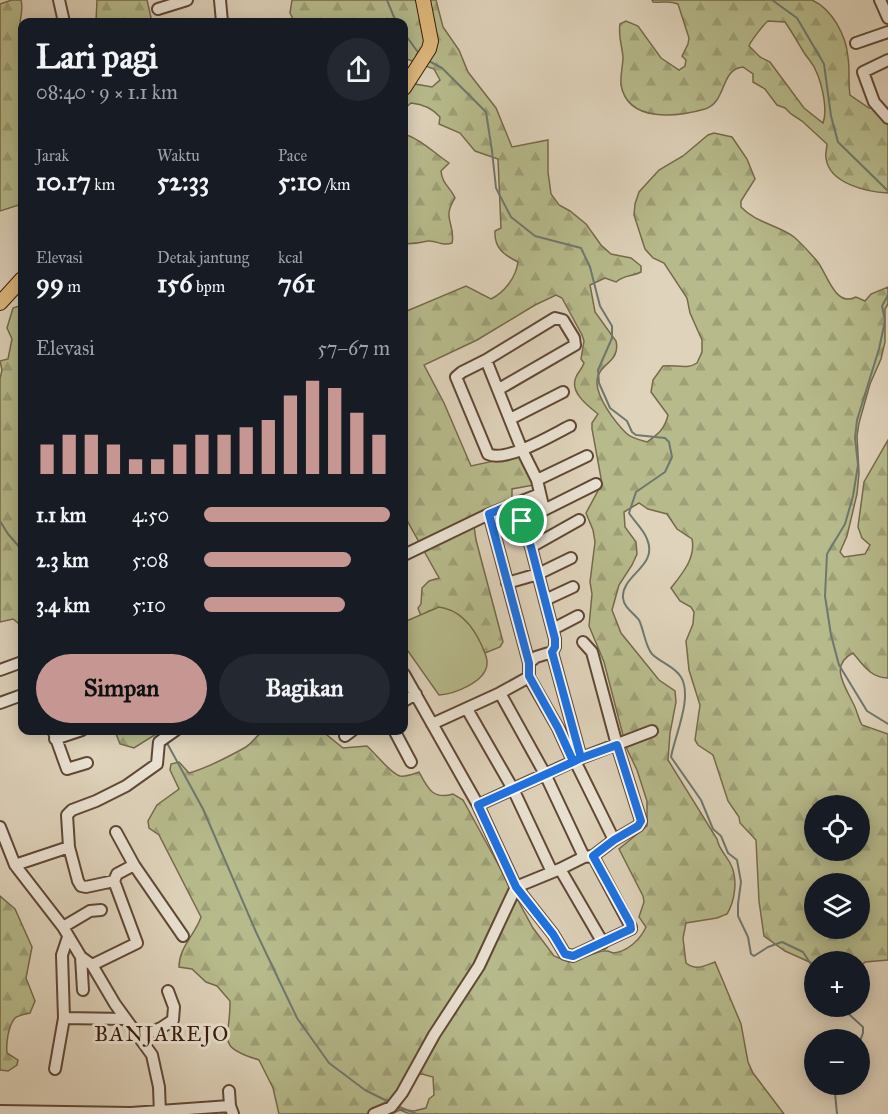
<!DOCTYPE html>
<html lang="id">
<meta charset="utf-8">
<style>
:root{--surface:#171b24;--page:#242831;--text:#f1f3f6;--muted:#9ea1a6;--accent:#c59692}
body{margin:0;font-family:"IM FELL Great Primer",serif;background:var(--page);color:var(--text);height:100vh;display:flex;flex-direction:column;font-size:22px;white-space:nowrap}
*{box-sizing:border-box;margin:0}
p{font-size:20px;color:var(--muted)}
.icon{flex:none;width:33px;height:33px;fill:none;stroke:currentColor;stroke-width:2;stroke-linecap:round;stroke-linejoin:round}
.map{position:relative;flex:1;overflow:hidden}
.details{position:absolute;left:18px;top:18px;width:390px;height:717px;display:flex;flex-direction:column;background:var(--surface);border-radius:12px;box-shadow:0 3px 15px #0003}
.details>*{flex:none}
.controls{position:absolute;left:804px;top:795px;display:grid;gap:12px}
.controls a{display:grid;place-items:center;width:66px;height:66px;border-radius:50%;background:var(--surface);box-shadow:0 3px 15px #0003;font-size:30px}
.pin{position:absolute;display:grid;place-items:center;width:51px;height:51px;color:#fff;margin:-26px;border:3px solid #fff;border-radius:50%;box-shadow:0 2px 6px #0007}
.round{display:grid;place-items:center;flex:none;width:63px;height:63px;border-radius:32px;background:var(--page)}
.overview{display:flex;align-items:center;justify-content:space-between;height:102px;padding:0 18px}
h1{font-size:33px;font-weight:700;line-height:45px}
.stats{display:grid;grid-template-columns:repeat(3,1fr);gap:9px;height:102px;padding:6px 18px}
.stats div{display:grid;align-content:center}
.stats b{font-size:26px;font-weight:700}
.stats small{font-size:16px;font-weight:400}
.stats p{font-size:16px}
.chart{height:168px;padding:12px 18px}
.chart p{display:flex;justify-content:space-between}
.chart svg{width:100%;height:108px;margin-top:6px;stroke:var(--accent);stroke-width:6}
.button{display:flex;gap:12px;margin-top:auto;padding:12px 18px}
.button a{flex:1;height:69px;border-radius:36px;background:var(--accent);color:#111;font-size:24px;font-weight:700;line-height:69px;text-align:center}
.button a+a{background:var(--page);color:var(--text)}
ul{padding:0 18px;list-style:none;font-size:20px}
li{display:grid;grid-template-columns:96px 72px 1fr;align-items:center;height:45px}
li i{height:15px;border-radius:8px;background:var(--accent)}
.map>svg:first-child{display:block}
</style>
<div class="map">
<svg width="888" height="1114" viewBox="0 0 888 1114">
<defs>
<pattern id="forest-firs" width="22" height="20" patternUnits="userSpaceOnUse" patternTransform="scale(1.5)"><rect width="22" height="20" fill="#b7bb8c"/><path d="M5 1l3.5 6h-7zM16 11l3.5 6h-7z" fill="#9ea077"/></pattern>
</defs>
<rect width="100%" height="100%" fill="#dfd3bb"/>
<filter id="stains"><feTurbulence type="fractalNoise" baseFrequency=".00333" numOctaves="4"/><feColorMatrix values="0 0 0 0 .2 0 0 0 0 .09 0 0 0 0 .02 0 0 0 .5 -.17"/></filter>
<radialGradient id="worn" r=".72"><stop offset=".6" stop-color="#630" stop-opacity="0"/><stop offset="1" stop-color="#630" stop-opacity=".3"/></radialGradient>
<path fill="url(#forest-firs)" stroke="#766a4a" stroke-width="1.5" fill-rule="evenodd" d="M12,0H21C25,14 15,26 22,40V204L0,211V4Z
M97,0H147L152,22H96Z
M292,0H436L443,27L459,50L468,72L496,108L512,147L548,140V172L551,194L559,205L570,211L586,224L601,245L611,254L631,258L641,266V272C632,277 625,274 616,282L605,278L590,285L595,312L616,341C621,363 598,363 597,381C596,397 615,422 626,433C631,438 640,440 647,442C658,434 665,429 668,415L651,392L653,380L663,366C674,364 687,370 697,363L702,352V340L690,313L687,298L664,263L653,258L645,249L634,215L635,204L639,192L659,170L683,156L708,135L714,133L732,137L747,159L755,179L741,201V207C756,223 778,225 794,237C802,244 810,253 817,261C827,273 835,308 856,297L865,301L871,294L888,287V304L885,309V342L881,359L870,384L859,423L857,436L859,473L857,494L847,536L840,552L844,557L865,554L870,545L862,538L858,527L864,482L888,440V678C871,678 863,665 853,653C829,665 845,686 853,703C857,710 858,718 862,725L888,734V960L865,962L860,967V962H814V964L785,951L764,936L759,901L756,840L740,823L739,817L728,801L713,755L698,745L695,740L700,705L689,670L686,641L693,624L694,612L691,607L680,601L671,588C682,574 696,558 692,539L677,529L667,514L648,509L639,503L624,512L625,527L636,542L637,554L632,565L619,585L612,610L621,633L659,680L675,691L676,702L670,733L668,760L717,839C719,850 727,856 731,865C738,879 735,901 727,914L717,918L686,923L683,938L686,963C696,971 704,966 715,962L741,1024L748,1062L753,1073L784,1114H410L400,1110L391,1114H279L273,1088L259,1060C213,1046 231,1039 230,1001L217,986L206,982L192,969L179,967C179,947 195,935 201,917L159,835L149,828L148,821L157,805L179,789L170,770L171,764L179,762L189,773C208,768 228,757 246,747C254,742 256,735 264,731H322L343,748L367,746C375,753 391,774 400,776C406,777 413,774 419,772C428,789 433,800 453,794L463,800L533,928L554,956L569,962L602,951H608L613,953C627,952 640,940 646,927L639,917L644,902L643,896L619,849L647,826V801L637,770L626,747L604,662L589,626L592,594L590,582L595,542L593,530L586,513L601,485V478L592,429V423L598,414C588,406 569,392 576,377C578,372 582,369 584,363L581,359L584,341L582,335L562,298L556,295L535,305L477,340L424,365L444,403L471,466L517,456L520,458L534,485L512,489V501L473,519L476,540L503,642L500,647L485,653C472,627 470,620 442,608L429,611L421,616L418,608L421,604L422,588L429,581L439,578L404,515V299L407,311L466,286L491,299C505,292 516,277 518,262C504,255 494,248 495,231L501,228L498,159L475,151L460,133L439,124L440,117C433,109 422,104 411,103L404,109V82L432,87L440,80L434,69L404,58V22H318L310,20L293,19L290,13ZM814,806H860V850H814ZM814,884H860V928H814ZM422,1074L433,1077L434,1095L429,1099L426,1108L414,1111L399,1109L400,1103L416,1075Z
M652,0H812C832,9 846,35 848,57C850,70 848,82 850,95L869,108L888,109V193C868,192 829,184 826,158C825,154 827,148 827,144L802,121L791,114L785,108L777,105L765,89L753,82V74L743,67C720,69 727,102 705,109C677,117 628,123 621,85C620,76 623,66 623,57C622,46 618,35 620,24L626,21L638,26L661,58L679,70L685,66L686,60L682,56L688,44L689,38L678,4C669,0 663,3 653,2ZM768,21L785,22C792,32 797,41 803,51C807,58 813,63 816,71C822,84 828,110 823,123L804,108L770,62L760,57L749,46C750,42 764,24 768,21Z
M404,134C421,139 434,153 449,163L441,171C442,184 451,188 455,198C441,219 456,224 452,243C442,247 437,240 428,241C420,243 412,244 404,244Z
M22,305V632L18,623L13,619L0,622V379L2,370L0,361L8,359L12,339L7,328L13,308Z
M115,731V730L161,731L134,748L120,744Z
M0,896L15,909L32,947L26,978L35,1001L30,1013C26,1014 18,1015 15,1018C8,1026 6,1044 7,1053L18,1060L17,1065L8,1071L0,1070Z"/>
<path fill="#b7bb8c" stroke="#766a4a" stroke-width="1.5" d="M439,607C461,610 474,628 482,646C484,652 488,657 487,664C486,682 454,694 439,695L408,651L404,652V622Z"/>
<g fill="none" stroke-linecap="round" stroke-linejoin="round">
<path stroke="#6e786f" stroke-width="2" d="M387,0L396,22
M772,0L797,18L824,64L831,116L838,142L888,191
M404,33L420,55
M427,60L442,68L486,112L492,151L496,188L511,217L535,236L581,248L590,267L600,306L612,326V338L598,370L599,383L610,408L627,421L632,432L636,435L665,438L669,442L672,457L665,472L636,492L629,513C634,521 644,530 647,539C659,566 621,575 623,598C624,608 634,613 639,620C644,630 645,646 652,654C661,663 674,666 681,677C693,697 675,735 671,757L701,800L713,829L721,836L728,853L737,860L741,882L738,904V916L748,937L751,954L754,956L768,947L782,942L803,952L814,969
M888,295L882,306L885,321L879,349L857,420L855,438L858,465L853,496L845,524L827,554L825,596L831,635L839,665L867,711L888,724
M0,521L8,534L22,550
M167,743L203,809L256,932L297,1018L329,1063L365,1090L389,1102
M840,1006L863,1027V1033L860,1041
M829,1084L835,1093L837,1114
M397,1106L417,1114"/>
<defs>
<path id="minor" d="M59,0L64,22
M220,0L222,22
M880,0L888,18
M158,9L187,0
M856,43L888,32
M888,60L863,72L874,102L888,118
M486,360L462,372L456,377L488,454C506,463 552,435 570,426
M510,419L563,392
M537,480L587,456
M544,510L596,484
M489,514L529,663
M531,547L579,520
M404,555L489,514L540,494
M507,583L538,574L571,558
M545,600L573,587
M553,629L578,616
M552,652L581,758
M0,670L22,662
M404,674L478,805L516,887L553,934L565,954L573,956L631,929V927L593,856
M529,677L558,728L573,761
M500,693L545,774L584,857
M404,701L416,694
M0,703L22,695
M467,709L513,789L552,872
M432,724L500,693L529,677V663L536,657L552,652L555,647V639L531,547L522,521L544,510L537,480L522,450L486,360L555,318L563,320L574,338L575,345L499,389
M53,730L67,769L87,763
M394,730L411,762
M345,736L353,730
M55,739L82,730
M575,761L614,840
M478,805L581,758L652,731
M0,827L15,865L63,927L81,957L92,965L115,1004L152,1055L159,1087L160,1114
M116,832L134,865
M69,847L78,881L81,886L86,887L114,881
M15,865L69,847L67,815L72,810L96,801L126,786L157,764L159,742L176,730
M560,869L603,943
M63,927L90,911L101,910
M81,957L83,990
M92,965L137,943L114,881L117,874L134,865L183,936
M64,1018L125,1019
M139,1037L161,1028L173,1020L174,1007L168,991
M55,1069L64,1018L62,955L68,937
M229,1091L230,1106L233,1114
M0,1111L131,1113L230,1106
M374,1114L391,1107L402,1093L434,1035L479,966L516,887L560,869L584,857L593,856L614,840L638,826L641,821L617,745L592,652L583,642"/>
<path id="major" d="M404,88L429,49L431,41L423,0
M0,303L22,279"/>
</defs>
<use href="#minor" stroke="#604835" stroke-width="14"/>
<use href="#major" stroke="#361a08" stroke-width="16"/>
<use href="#minor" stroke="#eae2d3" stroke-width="10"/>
<use href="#major" stroke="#e0ba7e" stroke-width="14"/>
</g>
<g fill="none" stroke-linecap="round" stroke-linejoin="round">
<defs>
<path id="route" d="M522,521L531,547L555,639V647L552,652L581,758L575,761L478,805L516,887L553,934L565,954L573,956L631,929L630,923L593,856L614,840L638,826L641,821L617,745L573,761L558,728L529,676V663L489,514L517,502L522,521"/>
</defs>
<use href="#route" stroke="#fff" stroke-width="12"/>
<use href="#route" stroke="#1a73e8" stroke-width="8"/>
</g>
<g text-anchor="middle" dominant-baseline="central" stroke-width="6" stroke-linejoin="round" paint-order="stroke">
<g font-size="21" letter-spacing="1.5" fill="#361a08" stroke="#eae2d3">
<text x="162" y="1034">BANJAREJO</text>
</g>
</g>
<rect width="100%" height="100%" filter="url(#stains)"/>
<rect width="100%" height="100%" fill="url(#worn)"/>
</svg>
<div class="controls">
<a><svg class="icon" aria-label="locate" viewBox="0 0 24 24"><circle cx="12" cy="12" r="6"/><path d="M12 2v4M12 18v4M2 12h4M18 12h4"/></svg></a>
<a><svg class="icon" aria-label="layers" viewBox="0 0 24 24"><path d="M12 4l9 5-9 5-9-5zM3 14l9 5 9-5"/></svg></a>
<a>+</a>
<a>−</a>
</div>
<div class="pin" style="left:522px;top:521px;background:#1e9e55"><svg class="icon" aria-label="arrive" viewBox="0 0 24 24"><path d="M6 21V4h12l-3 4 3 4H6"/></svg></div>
<section class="details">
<div class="overview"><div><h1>Lari pagi</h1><p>08:40 · 9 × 1.1 km</p></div><a class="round"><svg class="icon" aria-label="share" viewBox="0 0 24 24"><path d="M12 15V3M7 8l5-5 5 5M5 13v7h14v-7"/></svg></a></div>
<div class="stats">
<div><p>Jarak</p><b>10.17<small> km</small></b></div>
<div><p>Waktu</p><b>52:33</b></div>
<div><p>Pace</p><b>5:10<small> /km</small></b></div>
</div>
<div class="stats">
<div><p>Elevasi</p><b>99<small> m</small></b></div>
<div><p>Detak jantung</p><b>156<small> bpm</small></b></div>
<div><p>kcal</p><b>761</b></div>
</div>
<div class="chart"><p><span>Elevasi</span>57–67 m</p>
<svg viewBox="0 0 160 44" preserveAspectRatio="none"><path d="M5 44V32M15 44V28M25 44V28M35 44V32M45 44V38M55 44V38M65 44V32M75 44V28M85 44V28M95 44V25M105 44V22M115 44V12M125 44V6M135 44V9M145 44V19M155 44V28"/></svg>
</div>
<ul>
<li><b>1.1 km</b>4:50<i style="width:100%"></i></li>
<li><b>2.3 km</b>5:08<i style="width:79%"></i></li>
<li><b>3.4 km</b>5:10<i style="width:76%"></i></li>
</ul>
<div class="button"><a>Simpan</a><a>Bagikan</a></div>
</section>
</div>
